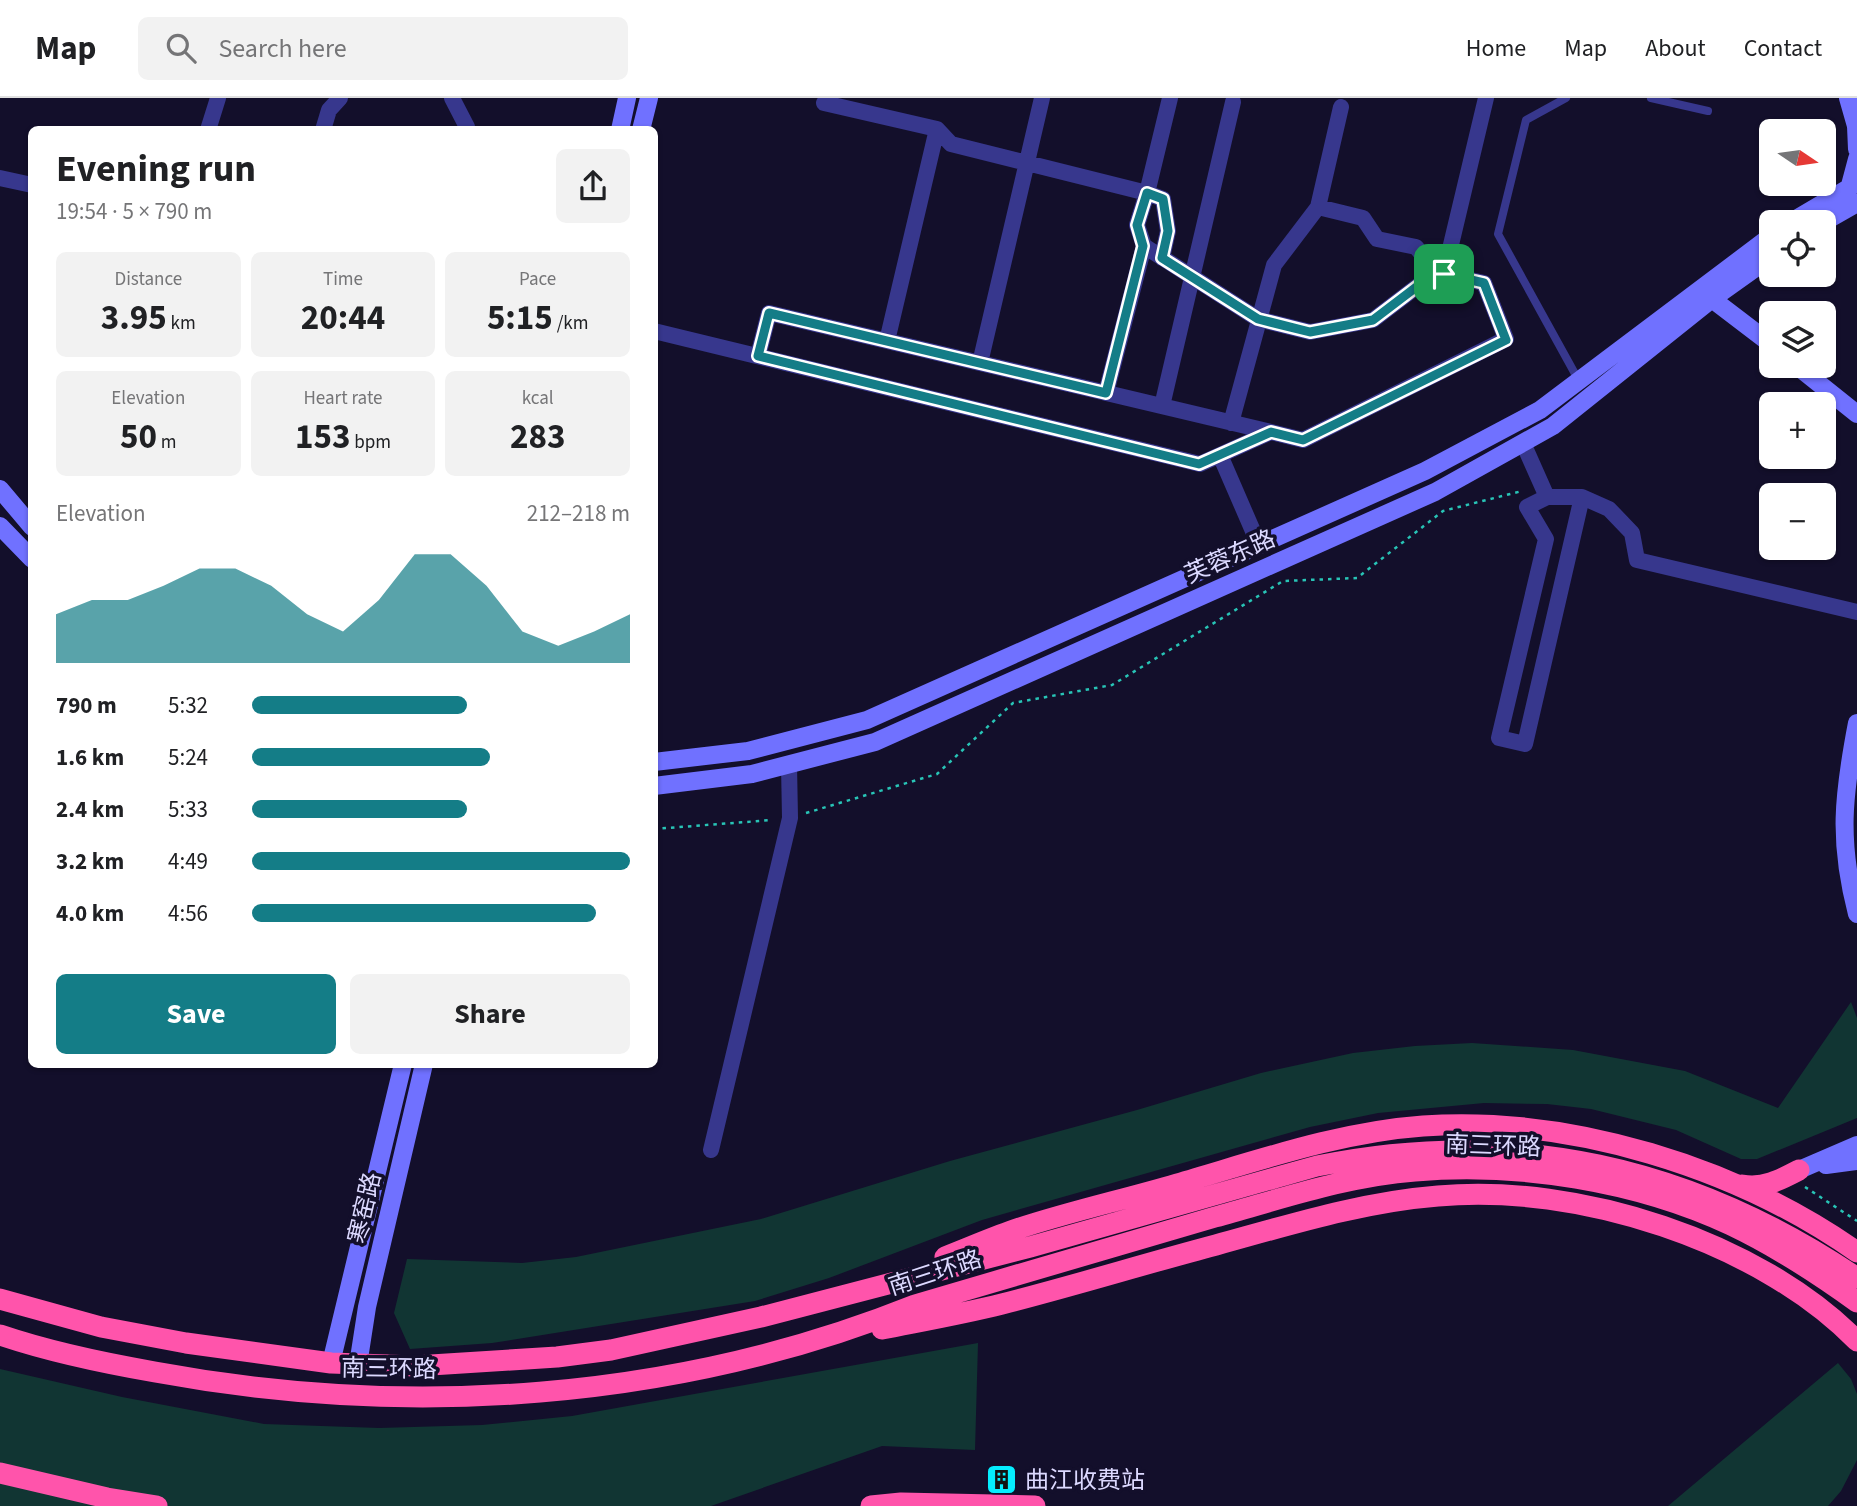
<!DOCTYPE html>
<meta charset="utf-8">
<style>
:root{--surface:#fff;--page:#f2f2f2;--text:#202124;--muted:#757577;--line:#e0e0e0;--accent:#147d87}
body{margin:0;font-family:"Source Sans 3","Noto Sans SC",sans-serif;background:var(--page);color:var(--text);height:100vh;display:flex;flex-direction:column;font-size:26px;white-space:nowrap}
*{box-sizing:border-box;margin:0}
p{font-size:23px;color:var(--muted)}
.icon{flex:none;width:38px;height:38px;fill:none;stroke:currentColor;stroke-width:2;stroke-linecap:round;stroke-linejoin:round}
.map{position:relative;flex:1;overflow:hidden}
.panel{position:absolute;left:28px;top:28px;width:630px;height:942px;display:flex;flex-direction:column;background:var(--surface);border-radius:10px;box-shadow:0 2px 5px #0004}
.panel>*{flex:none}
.needle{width:46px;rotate:103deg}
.fabs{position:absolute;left:1759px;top:21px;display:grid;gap:14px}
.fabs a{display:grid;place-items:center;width:77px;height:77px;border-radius:10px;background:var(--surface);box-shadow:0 2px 5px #0004;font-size:35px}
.pin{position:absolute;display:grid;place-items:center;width:60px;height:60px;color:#fff;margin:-30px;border-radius:14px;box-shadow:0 4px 10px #0006}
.round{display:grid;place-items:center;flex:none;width:74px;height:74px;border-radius:10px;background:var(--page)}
.headline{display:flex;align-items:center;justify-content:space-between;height:119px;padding:0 28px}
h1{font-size:38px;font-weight:700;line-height:52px}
.stats{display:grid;grid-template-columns:repeat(3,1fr);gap:10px;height:119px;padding:7px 28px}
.stats div{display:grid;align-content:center;border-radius:10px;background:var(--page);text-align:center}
.stats b{font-size:35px;font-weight:700}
.stats small{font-size:19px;font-weight:400}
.stats p{font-size:19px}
.chart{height:196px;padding:14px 28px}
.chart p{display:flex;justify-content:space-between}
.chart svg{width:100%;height:126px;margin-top:7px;fill:var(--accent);opacity:.7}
.action{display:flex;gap:14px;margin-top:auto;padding:14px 28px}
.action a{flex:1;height:80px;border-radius:10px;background:var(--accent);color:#fff;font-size:28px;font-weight:700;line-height:80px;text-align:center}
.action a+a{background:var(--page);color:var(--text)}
ul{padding:0 28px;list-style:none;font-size:23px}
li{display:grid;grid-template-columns:112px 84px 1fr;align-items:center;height:52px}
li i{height:18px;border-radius:9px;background:var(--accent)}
header{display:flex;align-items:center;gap:42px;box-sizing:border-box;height:98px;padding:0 35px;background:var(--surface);border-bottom:2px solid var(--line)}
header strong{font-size:33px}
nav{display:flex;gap:38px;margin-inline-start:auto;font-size:24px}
.search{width:490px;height:63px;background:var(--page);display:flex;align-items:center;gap:18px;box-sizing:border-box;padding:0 24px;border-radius:10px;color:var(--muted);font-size:26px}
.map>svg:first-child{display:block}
</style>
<header>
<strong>Map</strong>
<div class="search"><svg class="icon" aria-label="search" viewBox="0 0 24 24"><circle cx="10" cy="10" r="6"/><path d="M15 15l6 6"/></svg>Search here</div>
<nav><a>Home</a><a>Map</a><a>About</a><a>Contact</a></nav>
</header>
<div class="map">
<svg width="1857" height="1408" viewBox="0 0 1857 1408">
<rect width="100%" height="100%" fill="#130f2b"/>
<path fill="#113533" d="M1851,904L1857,920V1020L1757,1061H1741L1676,1032L1591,1011L1547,1006L1484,1005L1378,1015L1310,1029L982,1122L829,1180L755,1203L492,1245L410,1251L394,1215L407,1161L522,1165L576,1159L761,1121L950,1063L1137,1012L1261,975L1353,955L1415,948L1472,945L1573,952L1685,973L1778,1010Z
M978,1245L975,1352L882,1348L711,1408H0V1271L122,1299L264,1326L379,1330L482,1327L572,1318Z
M1838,1265L1851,1281L1857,1296V1362L1841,1393L1828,1408H1668Z"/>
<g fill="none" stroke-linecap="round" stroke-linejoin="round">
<path stroke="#28c4b6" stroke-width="2.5" stroke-dasharray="3.5 5" stroke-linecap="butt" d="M806,715L937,676L1013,605L1112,587L1283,483L1357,480L1443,413L1522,393
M654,731L772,722
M1805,1089L1857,1123"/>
<path stroke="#37378d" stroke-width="8" d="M1566,0L1526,22L1498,136L1579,283
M1651,0L1708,13"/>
<path stroke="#37378d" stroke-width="16" d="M452,0L467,29L466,32
M824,5L937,31L951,46L1147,95L1137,127L1144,148
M208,32L218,0
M323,32L329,12L340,0
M0,80L32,87
M1318,109L1363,120L1377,141L1416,149L1436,174
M1162,160L1168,133L1163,101L1147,95L1170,0
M1444,176L1486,0
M654,233L1200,366L1271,334L769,215L758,258
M887,243L937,31
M980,265L1042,0
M1106,295L1144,148L1258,221L1310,234L1373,222L1436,174L1484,185L1506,241L1303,342L1271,334
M1162,308L1233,4
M1231,325L1274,167L1318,109L1341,9
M1523,345L1547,399H1582L1609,411L1632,435L1637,462L1857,514
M1220,357L1259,447
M1547,399L1527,409L1546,441L1499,640L1525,646L1582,399
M711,1052L790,720L789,667"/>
<path stroke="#7071ff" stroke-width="18" d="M1848,0L1856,28L1857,51
M620,32L627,0
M641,32L649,0
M1849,91L1857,61
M1791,124L1857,85
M1824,124L1857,105
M1712,201L1771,246
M1797,268L1857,316
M0,391L32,429
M0,428L32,461
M1857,625C1843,698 1838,743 1857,816
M654,664L748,653L867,622L1425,373L1540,312L1771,138
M654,688L752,676L875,644L1435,394L1553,328L1712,201L1771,159
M1826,1067L1857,1063
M1799,1072L1857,1047
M331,1265L403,966
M358,1267L367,1209L424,966"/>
<path stroke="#ff54ab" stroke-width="21" d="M1742,1087C1763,1091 1780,1082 1799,1072
M945,1159C968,1150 991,1140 1014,1132C1067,1114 1123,1102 1177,1086C1257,1063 1339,1034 1423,1028C1571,1018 1736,1069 1857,1154
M0,1201L101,1229L186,1245L331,1265L415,1268L557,1259L611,1252L761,1219L1030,1149L1317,1068C1514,1028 1691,1068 1857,1180
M882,1231C922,1223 962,1216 1002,1206C1073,1188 1144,1166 1216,1147C1289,1127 1362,1104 1438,1098C1577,1085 1759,1143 1857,1243
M0,1237C50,1254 103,1265 155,1274C408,1321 675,1303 915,1207C1015,1178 1115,1148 1215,1119C1281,1101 1347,1078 1415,1073C1518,1064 1637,1083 1731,1127C1775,1148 1817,1175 1857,1204
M0,1375L107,1400L157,1408
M871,1408L901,1405L1035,1408"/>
</g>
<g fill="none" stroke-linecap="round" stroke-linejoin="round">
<defs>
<path id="route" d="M1147,95L1163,101L1168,133L1162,160L1258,221L1310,234L1373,222L1436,174L1484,185L1506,242L1303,342L1271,334L1199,366L758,258L769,215L1106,295L1143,148L1137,127Z"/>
</defs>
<use href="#route" stroke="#fff" stroke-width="14"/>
<use href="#route" stroke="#147d87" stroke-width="9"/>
</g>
<defs>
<symbol id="building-square" viewBox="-11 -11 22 22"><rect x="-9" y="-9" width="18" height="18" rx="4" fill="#05eeff" stroke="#130f2b"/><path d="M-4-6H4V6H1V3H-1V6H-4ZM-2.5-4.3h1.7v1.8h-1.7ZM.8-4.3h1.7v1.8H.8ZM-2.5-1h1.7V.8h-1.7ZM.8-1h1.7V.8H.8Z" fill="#111"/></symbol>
</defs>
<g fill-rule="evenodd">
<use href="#building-square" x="984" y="1364" width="35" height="35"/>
</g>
<g text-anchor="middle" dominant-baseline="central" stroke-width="7" stroke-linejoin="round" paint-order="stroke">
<g font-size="24" fill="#dcd9ff" stroke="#130f2b">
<text transform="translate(1230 459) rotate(-24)">芙蓉东路</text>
<text transform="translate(1493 1048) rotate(2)">南三环路</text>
<text transform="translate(365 1110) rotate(-77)">寒窑路</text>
<text transform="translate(935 1175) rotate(-18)">南三环路</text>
<text transform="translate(389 1271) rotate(1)">南三环路</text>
</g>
<g font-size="24" fill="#dcd9ff" stroke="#130f2b" text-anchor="start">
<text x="1025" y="1382">曲江收费站</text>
</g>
</g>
</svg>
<div class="fabs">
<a><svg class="needle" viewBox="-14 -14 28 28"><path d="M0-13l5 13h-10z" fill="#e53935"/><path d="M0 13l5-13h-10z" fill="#757577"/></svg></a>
<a><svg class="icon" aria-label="locate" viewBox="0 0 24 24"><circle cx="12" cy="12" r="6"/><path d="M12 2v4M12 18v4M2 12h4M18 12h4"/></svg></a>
<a><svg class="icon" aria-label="layers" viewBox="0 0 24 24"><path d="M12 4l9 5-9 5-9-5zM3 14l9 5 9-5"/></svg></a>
<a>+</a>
<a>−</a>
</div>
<div class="pin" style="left:1444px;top:176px;background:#1e9e55"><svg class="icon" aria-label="arrive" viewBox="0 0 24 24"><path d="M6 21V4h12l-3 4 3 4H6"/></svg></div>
<section class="panel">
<div class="headline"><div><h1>Evening run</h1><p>19:54 · 5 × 790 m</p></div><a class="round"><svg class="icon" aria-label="share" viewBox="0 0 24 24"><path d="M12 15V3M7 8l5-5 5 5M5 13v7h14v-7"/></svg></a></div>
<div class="stats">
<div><p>Distance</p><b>3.95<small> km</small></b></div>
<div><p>Time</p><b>20:44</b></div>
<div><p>Pace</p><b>5:15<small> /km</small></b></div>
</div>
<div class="stats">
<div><p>Elevation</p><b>50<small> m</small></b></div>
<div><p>Heart rate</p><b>153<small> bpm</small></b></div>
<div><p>kcal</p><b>283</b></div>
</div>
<div class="chart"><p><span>Elevation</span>212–218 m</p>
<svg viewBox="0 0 160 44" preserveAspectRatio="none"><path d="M0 44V27L10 22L20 22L30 17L40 11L50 11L60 17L70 27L80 33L90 22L100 6L110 6L120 17L130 33L140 38L150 33L160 27V44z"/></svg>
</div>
<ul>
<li><b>790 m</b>5:32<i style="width:57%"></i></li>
<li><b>1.6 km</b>5:24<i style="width:63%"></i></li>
<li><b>2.4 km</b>5:33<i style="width:57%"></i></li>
<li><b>3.2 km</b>4:49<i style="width:100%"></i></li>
<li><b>4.0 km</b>4:56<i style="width:91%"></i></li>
</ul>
<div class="action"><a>Save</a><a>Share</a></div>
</section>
</div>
